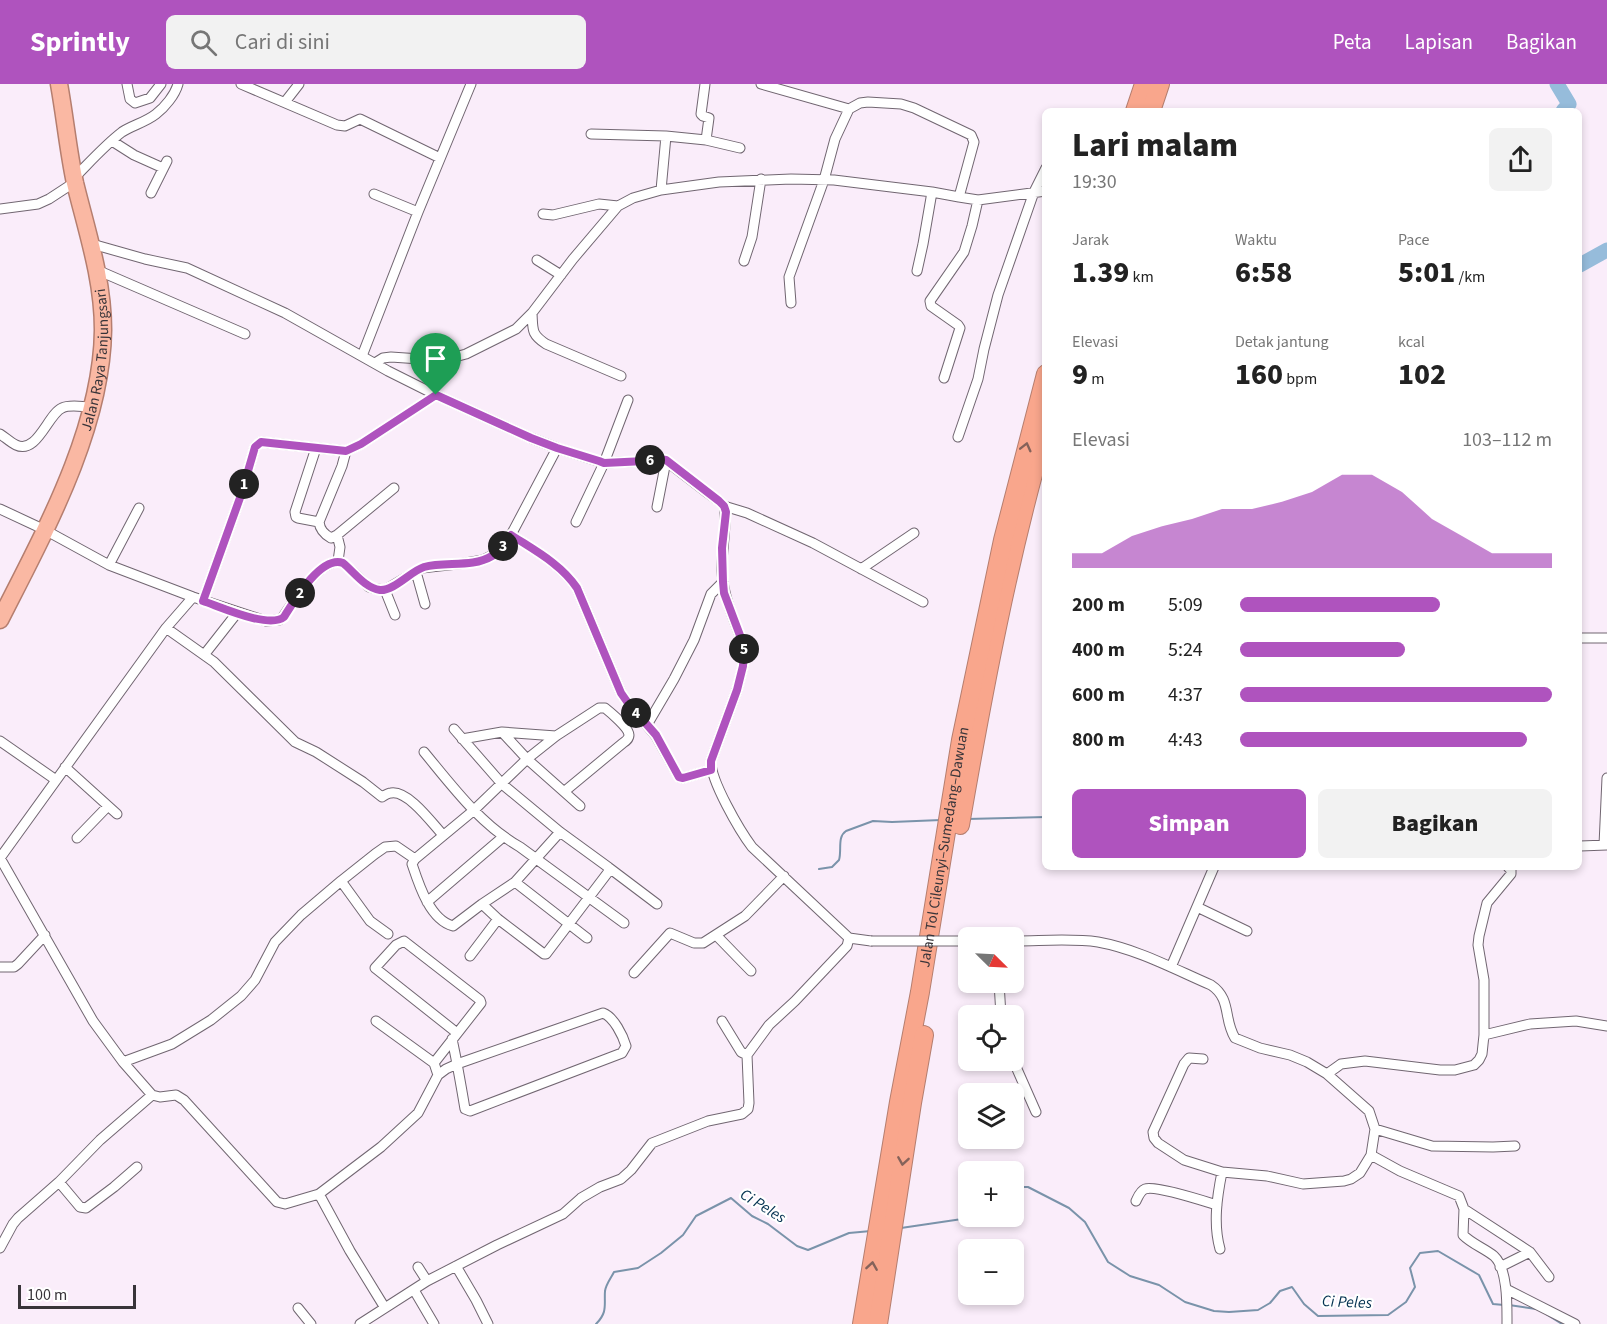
<!DOCTYPE html>
<html lang="id">
<meta charset="utf-8">
<style>
:root{--surface:#fff;--page:#f2f2f2;--text:#222;--muted:#767676;--accent:#af53be}
body{margin:0;font-family:"Source Sans 3",sans-serif;background:var(--page);color:var(--text);height:100vh;display:flex;flex-direction:column;font-size:22px;white-space:nowrap}
*{box-sizing:border-box;margin:0}
p{font-size:20px;color:var(--muted)}
.icon{flex:none;width:33px;height:33px;fill:none;stroke:currentColor;stroke-width:2;stroke-linecap:round;stroke-linejoin:round}
.map{position:relative;flex:1;overflow:hidden}
.side{position:absolute;left:1042px;top:24px;width:540px;height:762px;display:flex;flex-direction:column;background:var(--surface);border-radius:9px;box-shadow:0 3px 9px #0003}
.side>*{flex:none}
.needle{width:39px;rotate:114deg}
.fabs{position:absolute;left:958px;top:843px;display:grid;gap:12px}
.fabs a{display:grid;place-items:center;width:66px;height:66px;border-radius:9px;background:var(--surface);box-shadow:0 3px 9px #0003;font-size:30px}
.scale{position:absolute;left:18px;bottom:15px;width:118px;box-sizing:border-box;padding-left:6px;border:3px solid #383439;border-top:0;font-size:16px;line-height:21px;white-space:nowrap;color:#383439;-webkit-text-stroke:4px #fff;paint-order:stroke}
.pin{position:absolute;display:grid;place-items:center;width:51px;height:51px;color:#fff;margin:-62px -26px;border-radius:50% 50% 50% 0;rotate:-45deg;box-shadow:0 0 6px #0007}
.pin .icon{rotate:45deg}
.km{position:absolute;width:30px;height:30px;margin:-15px;border-radius:50%;background:#222;color:#fff;font-size:16px;line-height:30px;text-align:center}
.round{display:grid;place-items:center;flex:none;width:63px;height:63px;border-radius:9px;background:var(--page)}
.summary{display:flex;align-items:center;justify-content:space-between;height:102px;padding:0 30px}
h1{font-size:33px;font-weight:800;line-height:45px}
.stats{display:grid;grid-template-columns:repeat(3,1fr);gap:9px;height:102px;padding:6px 30px}
.stats div{display:grid;align-content:center}
.stats b{font-size:30px;font-weight:800}
.stats small{font-size:16px;font-weight:400}
.stats p{font-size:16px}
.chart{height:168px;padding:12px 30px}
.chart p{display:flex;justify-content:space-between}
.chart svg{width:100%;height:108px;margin-top:6px;fill:var(--accent);opacity:.7}
.button{display:flex;gap:12px;margin-top:auto;padding:12px 30px}
.button a{flex:1;height:69px;border-radius:9px;background:var(--accent);color:#fff;font-size:24px;font-weight:800;line-height:69px;text-align:center}
.button a+a{background:var(--page);color:var(--text)}
ul{padding:0 30px;list-style:none;font-size:20px}
li{display:grid;grid-template-columns:96px 72px 1fr;align-items:center;height:45px}
li i{height:15px;border-radius:8px;background:var(--accent)}
header{display:flex;align-items:center;gap:36px;box-sizing:border-box;height:84px;padding:0 30px;background:var(--accent);color:#fff}
header strong{font-size:28px}
nav{display:flex;gap:33px;margin-inline-start:auto;font-size:21px}
.search{width:420px;height:54px;background:var(--page);display:flex;align-items:center;gap:15px;box-sizing:border-box;padding:0 21px;border-radius:9px;color:var(--muted);font-size:22px}
.map>svg:first-child{display:block}
</style>
<header>
<strong>Sprintly</strong>
<div class="search"><svg class="icon" aria-label="search" viewBox="0 0 24 24"><circle cx="10" cy="10" r="6"/><path d="M15 15l6 6"/></svg>Cari di sini</div>
<nav><a>Peta</a><a>Lapisan</a><a>Bagikan</a></nav>
</header>
<div class="map">
<svg width="1607" height="1240" viewBox="0 0 1607 1240">
<rect width="100%" height="100%" fill="#faedfa"/>
<g fill="none" stroke-linecap="round" stroke-linejoin="round">
<path stroke="#7a93aa" stroke-width="2" d="M967,735L1046,733
M819,785L832,783L839,776C842,766 837,753 846,747L873,737L892,738L941,736
M1014,1103H1028L1069,1124L1085,1138L1108,1178L1130,1192L1159,1201L1185,1218L1214,1227L1229,1228L1258,1226L1270,1219L1280,1207L1292,1203L1304,1220L1318,1232L1388,1231L1406,1218L1415,1203L1410,1184L1420,1169L1438,1167L1479,1191L1493,1220L1504,1221
M901,1144L962,1135L969,1128
M1509,1221L1536,1225
M1546,1230L1562,1240
M596,1240C608,1228 604,1221 605,1207C606,1200 611,1194 614,1188L638,1184L661,1169L683,1151L696,1132L731,1114L752,1132L768,1140L797,1162L808,1166L849,1149L871,1147"/>
<path stroke="#96bcdb" stroke-width="15" d="M1557,0L1569,20L1563,27
M1580,181L1607,166"/>
<defs>
<path id="minor" d="M127,0L130,15L135,19L150,14L161,0
M241,0L337,41L345,42L360,35L440,74
M761,0L849,25
M285,18L299,0
M591,50L666,52L706,56L709,34L703,32L701,30L705,0
M706,56L740,64
M112,57L134,71L163,84
M74,94C90,78 105,61 122,48C133,41 146,38 156,30C165,23 175,11 178,0
M661,106L666,52
M151,109L167,77
M374,110L418,128
M0,125L38,120L49,115L75,98
M543,130L553,131L599,120L618,122
M92,160L145,175L187,184L285,229L388,287L436,311L531,354L557,364L604,379L645,377L659,375L666,377L705,407L719,417L724,422L747,429L813,459L923,518
M537,176L561,191
M744,177L752,153L761,95
M97,186L245,250
M917,187L923,160L932,108
M791,219L789,193L824,96L835,55L849,25L860,19L868,18L901,20L914,24L971,51L974,58L959,113
M532,229C533,246 531,250 546,260L621,292
M362,272L418,128L471,0
M375,279L383,274L391,273L420,275L451,274L466,270L516,245L532,229L573,175L618,122L633,114L661,106L719,98L791,95L834,96L932,108L959,113L978,116L1046,107
M944,294L960,244L958,241L931,222L930,217L964,168L972,142L978,116
M0,350C5,353 10,358 16,361C37,371 48,330 62,324C70,320 82,323 91,323
M958,353L978,295L984,265L998,211L1034,108L1046,84
M316,364L295,428L296,433L298,434L319,438
M724,422C728,436 721,469 722,487C723,513 735,538 744,562L743,582L737,606L711,677C710,696 740,747 752,763L849,854L871,857
M657,423L666,377
M0,425L45,446L109,481L193,513L266,537L279,536L283,533C294,517 322,471 343,479L369,503L376,505L385,506L422,484L466,479L483,476L493,471L511,451L557,364
M576,438L604,379L628,316
M337,451L394,404
M511,451C534,466 561,480 577,504L621,609L628,619L656,652L679,693L683,694L711,686
M338,477L340,463L337,451L331,454C324,450 320,446 319,438L342,382L346,367
M109,481L139,424
M861,485L914,449
M416,488L425,520
M385,506L395,531
M203,517L241,411L255,363L261,358L346,367L361,360L436,311
M166,544L214,578L295,658L316,668L363,698L382,713C385,711 388,709 391,709C408,706 432,739 443,751
M1580,554H1607
M204,571L237,529
M647,641L674,595L694,556L711,510L723,498
M454,645L502,700L560,748L608,783L609,787L546,870H544L498,835L482,820
M502,648L527,675L580,722
M462,655L502,648L556,652
M0,657L56,696
M424,668C453,703 480,740 520,763L624,839
M65,683L117,730
M77,754L108,722
M1604,761L1607,694
M1580,762L1607,761
M0,774L93,937L123,978L152,1011L160,1013L176,1011L184,1016L277,1118L285,1120L319,1110L350,1167L385,1224
M0,774L166,544L193,513
M415,775L412,780C419,801 430,836 453,842L482,820L515,798L560,748
M608,783L657,820
M341,797L370,837L388,850
M515,798L587,854
M427,818L503,753
M1197,823L1247,847
M716,851L751,887
M1014,857C1041,857 1071,854 1098,858C1137,865 1174,885 1211,901C1232,915 1223,935 1235,954L1260,964L1290,971L1307,978L1327,990L1369,1027L1375,1045L1371,1071L1360,1089L1351,1095L1344,1097L1303,1100L1267,1092L1222,1088L1184,1076L1158,1059L1154,1054L1153,1048L1184,980L1189,974L1203,975
M470,872L498,835
M0,883H14L18,880L45,851
M1171,883L1214,783
M634,889L670,849L694,859H703L745,832L784,792
M999,898L1001,932
M376,937L434,979
M722,937L741,968L747,971
M1484,951L1530,940L1576,937L1607,942
M1013,976L1036,1028
M123,978L172,960L211,936L241,912L255,896L275,858L301,831L341,797L375,770L385,763L396,762L415,775L473,727L527,675L556,652L599,624H605C610,628 629,644 629,651C629,655 626,657 623,659L565,707
M1327,990L1341,980L1365,977L1440,986H1455L1474,981L1479,976L1482,970L1484,951V896L1478,861L1479,852L1487,819L1511,790V786L1508,783
M438,991L446,985L457,980L603,929C614,933 623,952 626,962L622,969L470,1027L465,1025C461,1001 457,978 452,955
M1375,1045L1432,1062L1493,1063L1515,1062
M1371,1071L1400,1087L1459,1112L1464,1125L1463,1151C1472,1160 1484,1164 1494,1172C1508,1185 1507,1222 1507,1240
M59,1098L80,1123L86,1124L114,1103L137,1083
M319,1110L381,1063L418,1029L438,991L434,979L481,919L480,916L404,857L396,861L375,884L457,949
M1136,1117C1138,1113 1140,1107 1145,1105C1155,1101 1204,1117 1217,1121
M1464,1125L1530,1168L1549,1193
M0,1164L13,1140L18,1134L59,1098L100,1056L152,1011
M1220,1165C1213,1140 1217,1113 1222,1088
M456,1182L476,1216L488,1240
M418,1183L427,1197
M1500,1183L1530,1168
M1506,1205L1575,1240
M414,1206L434,1240
M298,1224L311,1240
M360,1240L427,1197L497,1161L563,1130L581,1114L600,1103L621,1095L631,1086L652,1059L708,1037L742,1030L748,1025L749,1019L747,971L769,941L795,917L847,862L849,854"/>
<g id="trunk">
<path id="s1" d="M0,536C44,449 102,345 103,246C103,195 87,148 75,99C68,66 65,33 59,0"/>
</g>
<g id="motorway">
<path d="M1135,27L1144,0"/>
<path d="M1151,27L1160,0"/>
<path d="M960,741C983,608 1008,474 1046,344"/>
<path id="s2" d="M862,1240L899,1018L920,908L961,656L1003,456L1046,290"/>
<path d="M878,1240L912,1019L924,951"/>
</g>
</defs>
<use href="#minor" stroke="#716671" stroke-width="11"/>
<use href="#trunk" stroke="#b57e6f" stroke-width="19"/>
<use href="#motorway" stroke="#b57e6f" stroke-width="20"/>
<use href="#minor" stroke="#fff" stroke-width="9"/>
<use href="#trunk" stroke="#fab8a3" stroke-width="16"/>
<use href="#motorway" stroke="#f9a68c" stroke-width="18"/>
<defs>
<path id="minor-bridge" d="M871,857H969"/>
</defs>
<use href="#minor-bridge" stroke="#716671" stroke-width="11" stroke-linecap="butt"/>
<use href="#minor-bridge" stroke="#fff" stroke-width="9"/>
</g>
<defs><path id="oneway-chevron" d="M-2-3.5L2.5 0L-2 3.5" fill="none" stroke-width="1.6" stroke-linecap="round" stroke-linejoin="round" transform="scale(1.5)"/></defs>
<g stroke="#85625a">
<use href="#oneway-chevron" transform="translate(1026 363) rotate(-76)"/>
<use href="#oneway-chevron" transform="translate(903 1077) rotate(99)"/>
<use href="#oneway-chevron" transform="translate(872 1182) rotate(-81)"/>
</g>
<g fill="none" stroke-linecap="round" stroke-linejoin="round">
<defs>
<path id="route" d="M436,311L531,354L557,364L599,377L604,379L645,377L659,375L666,376L719,417L724,422L726,428L722,464L723,498L724,509L744,562L743,582L737,606L711,677V686L683,694L679,693L656,651L628,619L621,609L577,504C561,480 534,466 511,451C505,458 500,467 492,472C472,484 446,477 424,483C411,487 394,507 380,506C365,504 354,488 343,479C321,471 294,517 284,533C269,545 221,523 203,517L241,411L255,363L261,358L346,367L361,360Z"/>
</defs>
<use href="#route" stroke="#fff" stroke-width="12"/>
<use href="#route" stroke="#af53be" stroke-width="8"/>
</g>
<g text-anchor="middle" dominant-baseline="central" stroke-width="4.5" stroke-linejoin="round" paint-order="stroke">
<g font-size="15" fill="#383439" stroke="#fff">
<text stroke="none"><textPath href="#s1" startOffset="280">Jalan Raya Tanjungsari</textPath></text>
<text stroke="none"><textPath href="#s2" startOffset="484">Jalan Tol Cileunyi–Sumedang–Dawuan</textPath></text>
</g>
<g font-size="16" font-style="italic" fill="#043251" stroke="#fff">
<text transform="translate(763 1122) rotate(32)">Ci Peles</text>
<text transform="translate(1347 1218) rotate(2)">Ci Peles</text>
</g>
</g>
</svg>
<div class="fabs">
<a><svg class="needle" viewBox="-14 -14 28 28"><path d="M0-13l5 13h-10z" fill="#e53935"/><path d="M0 13l5-13h-10z" fill="#767676"/></svg></a>
<a><svg class="icon" aria-label="locate" viewBox="0 0 24 24"><circle cx="12" cy="12" r="6"/><path d="M12 2v4M12 18v4M2 12h4M18 12h4"/></svg></a>
<a><svg class="icon" aria-label="layers" viewBox="0 0 24 24"><path d="M12 4l9 5-9 5-9-5zM3 14l9 5 9-5"/></svg></a>
<a>+</a>
<a>−</a>
</div>
<div class="scale">100 m</div>
<div class="pin" style="left:436px;top:311px;background:#1e9e55"><svg class="icon" aria-label="arrive" viewBox="0 0 24 24"><path d="M6 21V4h12l-3 4 3 4H6"/></svg></div>
<b class="km" style="left:244px;top:400px">1</b>
<b class="km" style="left:300px;top:509px">2</b>
<b class="km" style="left:503px;top:462px">3</b>
<b class="km" style="left:636px;top:629px">4</b>
<b class="km" style="left:744px;top:565px">5</b>
<b class="km" style="left:650px;top:376px">6</b>
<section class="side">
<div class="summary"><div><h1>Lari malam</h1><p>19:30</p></div><a class="round"><svg class="icon" aria-label="share" viewBox="0 0 24 24"><path d="M12 15V3M7 8l5-5 5 5M5 13v7h14v-7"/></svg></a></div>
<div class="stats">
<div><p>Jarak</p><b>1.39<small> km</small></b></div>
<div><p>Waktu</p><b>6:58</b></div>
<div><p>Pace</p><b>5:01<small> /km</small></b></div>
</div>
<div class="stats">
<div><p>Elevasi</p><b>9<small> m</small></b></div>
<div><p>Detak jantung</p><b>160<small> bpm</small></b></div>
<div><p>kcal</p><b>102</b></div>
</div>
<div class="chart"><p><span>Elevasi</span>103–112 m</p>
<svg viewBox="0 0 160 44" preserveAspectRatio="none"><path d="M0 44V38L10 38L20 31L30 27L40 24L50 20L60 20L70 17L80 13L90 6L100 6L110 13L120 24L130 31L140 38L150 38L160 38V44z"/></svg>
</div>
<ul>
<li><b>200 m</b>5:09<i style="width:64%"></i></li>
<li><b>400 m</b>5:24<i style="width:53%"></i></li>
<li><b>600 m</b>4:37<i style="width:100%"></i></li>
<li><b>800 m</b>4:43<i style="width:92%"></i></li>
</ul>
<div class="button"><a>Simpan</a><a>Bagikan</a></div>
</section>
</div>
